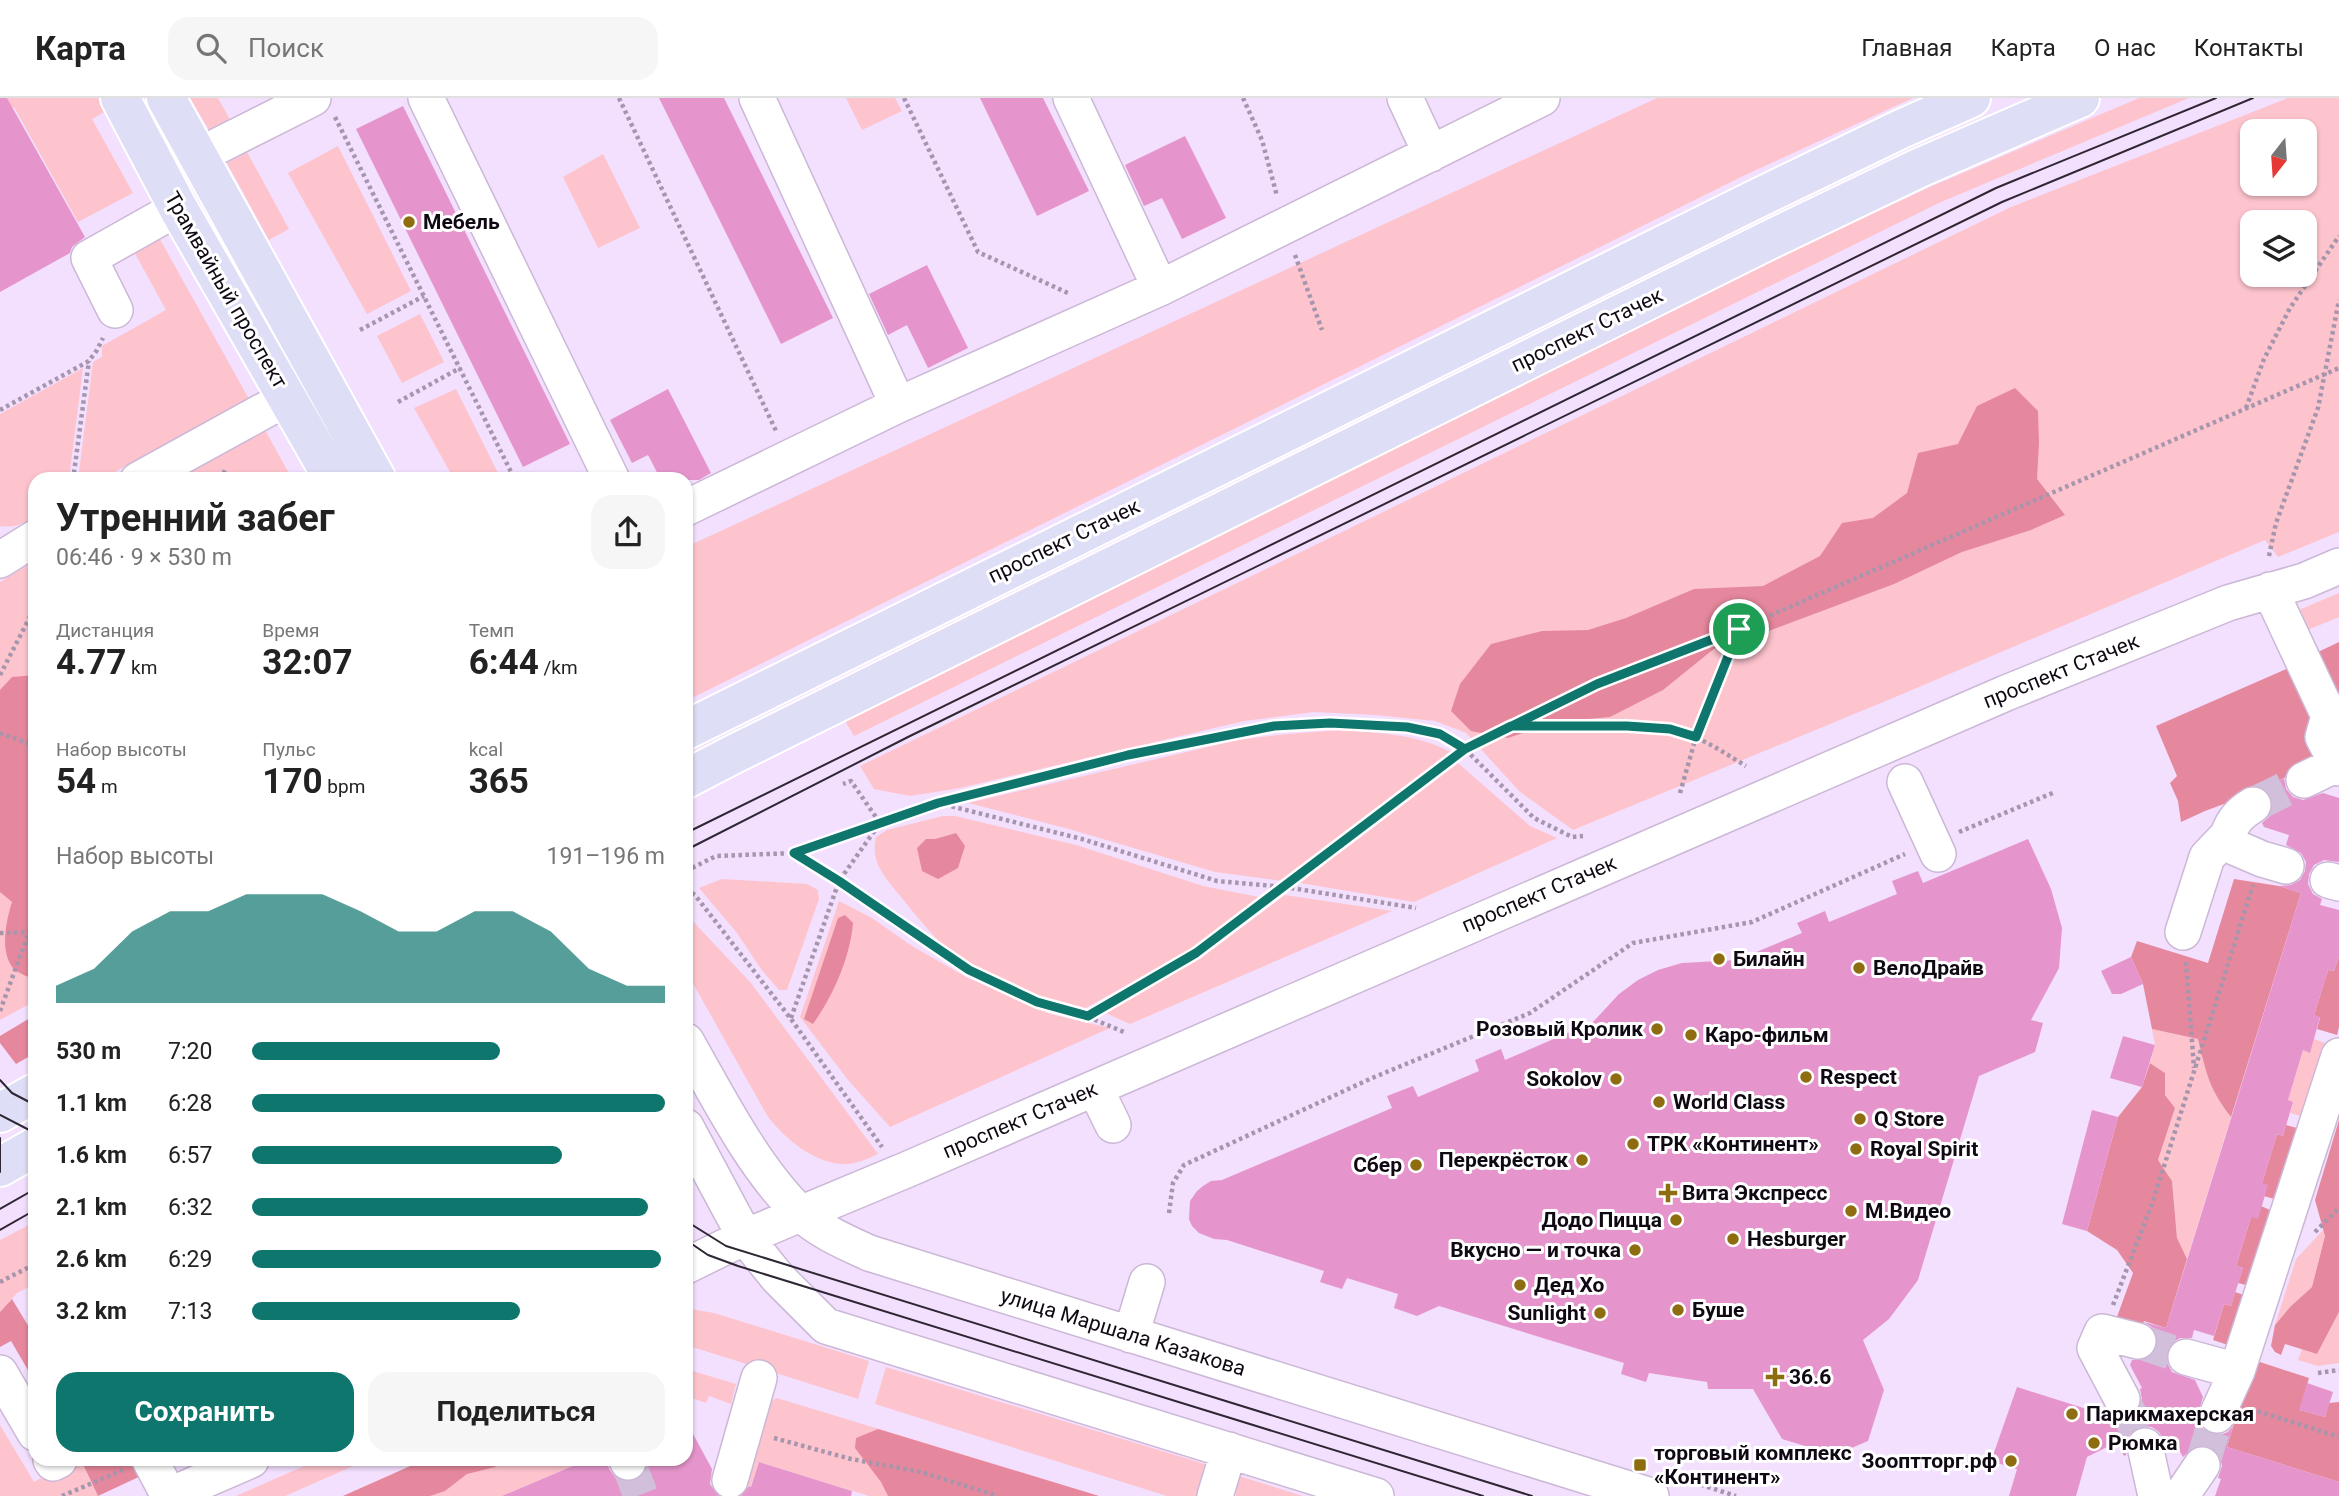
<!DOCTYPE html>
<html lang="ru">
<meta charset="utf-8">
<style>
:root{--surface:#fff;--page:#f6f6f6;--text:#222;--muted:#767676;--line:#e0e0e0;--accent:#0f766e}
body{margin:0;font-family:Roboto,sans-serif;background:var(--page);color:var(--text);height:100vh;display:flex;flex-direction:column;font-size:26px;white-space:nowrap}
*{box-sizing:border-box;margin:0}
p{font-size:23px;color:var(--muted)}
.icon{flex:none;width:38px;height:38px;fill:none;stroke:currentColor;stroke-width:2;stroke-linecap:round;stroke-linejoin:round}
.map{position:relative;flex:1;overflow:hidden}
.drawer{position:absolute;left:28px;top:374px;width:665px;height:994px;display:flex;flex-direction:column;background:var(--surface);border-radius:21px;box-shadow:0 2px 5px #0004}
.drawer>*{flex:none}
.needle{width:46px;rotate:197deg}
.buttons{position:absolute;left:2240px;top:21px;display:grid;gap:14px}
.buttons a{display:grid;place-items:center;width:77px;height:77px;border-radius:14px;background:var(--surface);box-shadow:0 2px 5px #0004;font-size:35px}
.pin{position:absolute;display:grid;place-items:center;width:60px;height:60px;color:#fff;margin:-30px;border:4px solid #fff;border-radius:50%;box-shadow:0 2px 7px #0007}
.round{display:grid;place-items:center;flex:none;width:74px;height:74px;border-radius:21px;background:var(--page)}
.head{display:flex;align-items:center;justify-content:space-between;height:119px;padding:0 28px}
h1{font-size:38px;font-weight:700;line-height:52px}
.stats{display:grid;grid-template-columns:repeat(3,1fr);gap:10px;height:119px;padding:7px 28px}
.stats div{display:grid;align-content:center}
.stats b{font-size:35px;font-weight:700}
.stats small{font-size:19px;font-weight:400}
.stats p{font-size:19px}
.chart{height:196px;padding:14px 28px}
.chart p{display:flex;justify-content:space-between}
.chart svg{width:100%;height:126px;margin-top:7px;fill:var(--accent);opacity:.7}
.button{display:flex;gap:14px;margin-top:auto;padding:14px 28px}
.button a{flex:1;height:80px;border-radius:21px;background:var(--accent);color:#fff;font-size:28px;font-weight:700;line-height:80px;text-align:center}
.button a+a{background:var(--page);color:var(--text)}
ul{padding:0 28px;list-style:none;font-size:23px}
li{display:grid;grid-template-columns:112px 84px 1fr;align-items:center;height:52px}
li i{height:18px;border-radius:9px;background:var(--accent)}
header{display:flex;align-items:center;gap:42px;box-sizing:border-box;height:98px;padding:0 35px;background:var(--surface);border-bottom:2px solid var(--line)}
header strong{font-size:33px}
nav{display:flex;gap:38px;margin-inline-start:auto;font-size:24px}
.search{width:490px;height:63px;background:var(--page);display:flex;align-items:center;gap:18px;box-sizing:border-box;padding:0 24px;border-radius:21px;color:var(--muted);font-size:26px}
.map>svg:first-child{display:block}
</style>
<header>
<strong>Карта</strong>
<div class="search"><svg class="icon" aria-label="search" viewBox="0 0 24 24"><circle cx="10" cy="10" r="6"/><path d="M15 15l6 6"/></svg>Поиск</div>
<nav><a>Главная</a><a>Карта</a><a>О нас</a><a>Контакты</a></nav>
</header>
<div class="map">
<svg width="2339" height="1398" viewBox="0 0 2339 1398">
<rect width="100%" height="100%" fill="#f3dffe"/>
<path fill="#fec4ce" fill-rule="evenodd" d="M0,0H98L106,13L92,21L133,95L78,124L14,9L0,16Z
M190,0H218L232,25L212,37Z
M846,0H895L902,13L862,32Z
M1657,0H1913L1743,78L686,603V449Z
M2139,0H2189L1941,104L854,638L845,623L1776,161L1932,88Z
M2288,0H2339V434L2278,459L2265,442L1893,600L1573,732L1520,694L1466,635L1435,623L1375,617L1314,614L1244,623L960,690L910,698L874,691L860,668L2011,109ZM2252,33H2305V86H2252ZM2252,124H2305V177H2252Z
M338,48L411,193L367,216L288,75Z
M247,54L289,131L269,142L227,65Z
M603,56L640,130L598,150L563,79Z
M157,136L249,301L102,381L78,382L93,264L102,259V248L166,212L132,150Z
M420,216L444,264L402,285L377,238Z
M83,270L69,381L35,382V420C24,426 13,430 0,428V316Z
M456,291L501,381H454L414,310Z
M264,330L292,381L176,382Z
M35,463V903L0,922V484Z
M2339,495V519L2298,536L2297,524L2301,511Z
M1342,632C1381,635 1416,636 1451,654L1283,783L1215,774L1069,731L968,705L1238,642L1287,636Z
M1458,665L1530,728L1557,740L1414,804L1300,785Z
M943,718H955L1076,747L1203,788L1259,799L1193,850L1084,911C1041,900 982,881 948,852C931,836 916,818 902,800C886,780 870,766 876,739L887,732Z
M722,781L807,786L818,792L819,801L787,892H779L761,871L737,835L699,790Z
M1285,797L1392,813L1130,926L1103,914L1201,860Z
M839,803L872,820L912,848L966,879L1050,916L1110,930L890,1029L848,982L800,919Z
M686,816L751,885L878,1056C866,1062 854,1067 841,1066C811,1063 786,1041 768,1019L686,873Z
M2152,931L2198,941C2206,975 2209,991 2231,1019L2187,1161L2177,1140L2172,1083L2158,1062L2175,1010L2165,997V975L2150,965L2155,947Z
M2314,941L2325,945L2310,1021L2290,1015L2293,1004L2288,1002L2303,952Z
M35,1124V1186L17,1195L0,1214V1142Z
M2324,1131L2325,1138L2312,1189L2290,1209L2275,1227L2296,1161Z
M686,1210L714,1215L869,1263L858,1301L686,1247Z
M2339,1214V1265L2318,1268L2298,1262L2302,1251L2317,1256Z
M886,1269L1208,1367L1205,1398H1167L875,1306Z
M686,1271L736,1286L731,1306L709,1298L706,1305L686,1298Z
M777,1300L1099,1398H869L759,1364L751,1388L743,1386L767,1305Z
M0,1327L34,1384L73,1362H81L98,1398H0Z
M318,1362H367L285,1398H236Z
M424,1362H587L502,1398H343Z
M1239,1378L1303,1398H1236V1389Z"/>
<path fill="#e6889d" d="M2015,290L2038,313L2039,345L2037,381L2065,417L2031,432L1962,454L1894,486L1755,538L1715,550L1663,592L1610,619L1556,624L1508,640L1471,633L1451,613L1460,586L1491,546L1542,533L1588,532L1626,520L1694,491L1763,488L1820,458L1842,425L1873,420L1907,395L1918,355L1958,346L1977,308Z
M2339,544V654L2248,697L2205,713L2181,724L2178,703L2170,685L2177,678L2156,628L2291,569L2318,554Z
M35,577V881C27,879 21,876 14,871C0,856 5,826 12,804L0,794V592L12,579Z
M956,735L965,748L958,770L938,781L922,773L917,750L926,741H935Z
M2234,781L2279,788L2301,795L2231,1019C2209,991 2206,975 2198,941L2152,931L2143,886L2131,859L2137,843L2208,865Z
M845,817L853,825C850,860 833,898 813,926L804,921L838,820Z
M2339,858V929L2337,937L2317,931L2320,920L2314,917L2328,872L2334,873Z
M35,917V955L16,966L0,945V938Z
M2150,965L2165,975V997L2175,1010L2158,1062L2172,1083L2177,1140L2187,1161L2166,1230L2144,1223L2140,1235L2114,1227L2133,1175L2117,1152L2087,1133L2118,1019L2142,989Z
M2339,1022V1214L2317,1256L2285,1246L2281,1257L2275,1254L2271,1248L2275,1227L2290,1209L2312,1189L2325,1138L2315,1102Z
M2286,1027L2297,1030L2293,1041L2303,1044L2284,1104L2264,1098L2262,1085L2277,1036L2283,1038Z
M2261,1108L2270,1112L2267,1123L2278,1127L2258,1190L2238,1185L2243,1170L2236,1168L2251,1119Z
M2235,1194L2244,1197L2228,1247L2213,1242L2224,1206L2231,1208Z
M12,1201L35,1239V1284L11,1243L0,1249V1214Z
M2260,1264L2309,1280L2300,1312L2325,1319L2329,1305L2339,1304V1384L2227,1349L2250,1271Z
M878,1331L1099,1398H888L881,1384L855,1350L856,1340Z
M81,1362H136L145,1376L98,1398Z
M424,1362H505L495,1369L467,1376L445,1393L430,1398H343Z"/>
<path fill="#e595cb" d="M0,0H7L85,139L72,149L70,155L0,194Z
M659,0H724L833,220L781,246Z
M980,0H1043L1089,93L1037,118Z
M403,8L570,346L523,369L356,31Z
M1185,38L1226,120L1182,141L1162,100L1144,108L1125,67Z
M927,167L968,250L928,270L907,227L888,237L869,196Z
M668,291L711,375L699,382H661L648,357L632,365L610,322Z
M2284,680L2286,691L2293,699L2303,702L2323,695L2339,700V764L2324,762L2314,767L2309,776L2308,786L2313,796L2322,801L2320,807L2339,812V858L2334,873L2328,872L2314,917L2320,919L2310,955L2303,952L2288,1002L2293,1004L2283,1038L2277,1036L2262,1085L2268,1087L2258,1121L2251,1119L2236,1168L2243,1170L2231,1208L2224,1206L2214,1238L2194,1232L2192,1240H2180L2171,1245L2166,1254V1263L2172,1274L2195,1282L2203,1299L2197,1320L2201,1329L2208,1335L2220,1337L2228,1334L2233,1328L2227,1349L2339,1384V1398H2215L2221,1381L2218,1380L2222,1368L2220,1359L2214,1351L2204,1347L2194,1349L2183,1359L2172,1339L2164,1343L2159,1334L2152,1329L2141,1328L2132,1333L2126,1341V1357L2124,1358L2117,1344L2087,1359L2076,1398H2009L2017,1371L1991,1363L2017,1289L2096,1314L2104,1310L2111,1318L2121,1321L2132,1318L2139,1311L2142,1301L2140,1291L2142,1290L2130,1267L2132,1262H2143L2152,1257L2158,1247L2157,1238L2152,1229L2144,1224L2166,1230L2301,795L2279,788L2291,787L2300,782L2305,773L2306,764L2301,755L2286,747L2289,737L2264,729L2262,725L2271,717L2273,707L2270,697L2263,690Z
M2028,741L2051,791L2062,830L2059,870L2031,922L2043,925L2035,954L1979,978L1918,1182L1889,1221L1863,1242L1884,1292L1868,1343L1835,1357L1782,1341L1753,1291H1708L1707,1284L1649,1275L1646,1284L1621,1276L1624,1265L1439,1208L1417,1218L1394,1210L1398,1196L1347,1180L1342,1191L1320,1184L1324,1173L1227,1142L1214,1141L1199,1135L1192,1128L1189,1121L1190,1103L1197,1093L1203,1088L1211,1083L1222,1082L1392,1010L1387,998L1413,988L1418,999L1479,973L1475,962L1501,951L1505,962L1593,924L1619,896L1638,882L1658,872L1682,865L1737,862L1802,835L1797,825L1825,813L1829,824L1897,796L1892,783L1918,773L1923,785Z
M2131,859L2143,886L2121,896H2112L2101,873Z
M2123,938L2155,947L2142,989L2110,980Z
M2092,1012L2118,1019L2087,1133L2062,1126Z
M2307,1285L2333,1294L2325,1319L2299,1312Z
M686,1323L712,1371L710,1386L719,1398H502L587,1362H607L609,1371L616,1380L626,1384L636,1382L645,1374L647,1362H686Z
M759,1364L852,1393L851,1398H741L749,1388L751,1389Z"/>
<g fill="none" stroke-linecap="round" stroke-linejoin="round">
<path stroke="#d1bfdb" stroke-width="35" stroke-dasharray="35 18" stroke-linecap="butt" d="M2253,707L2304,682
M2138,1243L2186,1259
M2122,1301L2145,1348
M628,1364L641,1398
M2202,1367L2217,1317"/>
<defs>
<path id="minor" d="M426,0L612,382
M757,0L898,307
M1071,0L1160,190
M1405,0L1431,56
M198,58L313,0
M115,212L89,160L178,110
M138,382L287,300
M686,410L898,307L1160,190L1542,0
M0,462L35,440
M2270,492L2329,618L2339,614
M2329,618L2323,639L2339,670
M2304,682L2337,666
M1905,684L1938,756
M2253,707C2240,715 2233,722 2228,737L2234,749L2262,761L2286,768
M2328,782L2339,785
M2183,834L2207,759L2228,737
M686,943C718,999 753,1069 799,1114C819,1133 845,1144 869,1155L1651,1398
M1095,990L1113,1027
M686,1029L745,1139L778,1180L826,1228L1376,1398
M686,1168L745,1139L906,1072L2006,595L2228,505L2304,483L2339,468
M1131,1237L1147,1184
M2186,1259L2237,1273
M0,1275L35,1335
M2122,1301L2095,1250L2102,1234L2138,1243
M2217,1317L2237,1273L2339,958
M2145,1348L2156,1398
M51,1362L53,1365L59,1362
M150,1362L169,1398
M627,1362L628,1364
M730,1382L759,1280
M168,1398L251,1362
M1215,1398L1229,1352
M2181,1398L2202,1367"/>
<path id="major" d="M120,0L178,110L334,382
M166,0L377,382
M686,632L1754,102L1901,31L1971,0
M686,681L732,657L1769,142L1919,70L2080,0
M0,1015L35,995
M0,1069L35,1049"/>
</defs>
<use href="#minor" stroke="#cbb8d6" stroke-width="38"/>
<use href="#major" stroke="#fff" stroke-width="42"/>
<path stroke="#a596ad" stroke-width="4.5" stroke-dasharray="3.5 3.5" stroke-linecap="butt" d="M619,0L777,335
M904,0L978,154L1070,196
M1243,0L1262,42L1277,98
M335,19L515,382
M1295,157L1322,232
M360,232L424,198
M398,304L460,270
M2246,310L2264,261L2290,210L2339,138
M0,312L89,263L97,252L103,240
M73,382L89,263
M221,382L226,369
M2269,458L2276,425L2318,310L2339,202
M0,577L35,509
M1516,628C1568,626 1645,620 1694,639C1712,646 1729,658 1746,668
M0,635L35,648
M1680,695L1696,639L1739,531
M938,705L1082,741L1217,783L1285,789L1416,810
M1959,734L2055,694
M795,754L938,705L1128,657L1274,628L1330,625L1407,629L1440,636L1465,651L1534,720L1572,739L1583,738
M686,773L716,758L794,755L839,783L969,872L1037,904L1088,918L1196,855L1285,789L1465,651L1597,586L1739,531L2339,270
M686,791L695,797L791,921L882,1049
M0,835L29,834
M2186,864L2194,970
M0,913L29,834L35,811
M1088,919L1124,934
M791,920L839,783L880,725L851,683L843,686
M1169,1115L1173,1085L1184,1067L1372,980L1530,915L1633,845L1752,824L1905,756
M2315,1134L2339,1110
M0,1184L35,1166
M2113,1207L2153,1103L2253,787
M2318,1275L2339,1272
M2251,1311L2339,1339
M774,1340L851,1361L921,1374L998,1398
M1674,1378L1736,1398
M62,1398L123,1372"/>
<use href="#minor" stroke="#fff" stroke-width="35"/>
<use href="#major" stroke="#dfdef7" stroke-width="38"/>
<path stroke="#2f2633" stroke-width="2" d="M686,735L1996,90L2216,0
M686,752L908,639L2002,104L2253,0
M0,982L12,995L35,1007
M0,1017L35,1035
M0,1040V1074
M0,1111L35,1091
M686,1123L726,1148L1532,1398
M0,1132L35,1112
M686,1142L708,1157L738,1168L1483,1398"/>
</g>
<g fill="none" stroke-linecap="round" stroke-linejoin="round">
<defs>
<path id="route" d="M1739,531L1597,586L1465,651L1440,636L1407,629L1330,625L1274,628L1128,657L938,705L794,755L839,783L969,872L1037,904L1088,918L1196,855L1465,651L1511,628H1627L1670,631L1696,639L1739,531"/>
</defs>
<use href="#route" stroke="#fff" stroke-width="14"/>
<use href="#route" stroke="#0f766e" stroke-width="9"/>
</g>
<g fill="#8e6c10" stroke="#fff" stroke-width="2.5">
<circle cx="409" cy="124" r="7"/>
<circle cx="1719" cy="861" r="7"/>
<circle cx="1859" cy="870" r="7"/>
<circle cx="1657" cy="931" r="7"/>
<circle cx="1691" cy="937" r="7"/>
<circle cx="1806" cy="979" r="7"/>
<circle cx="1616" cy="981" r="7"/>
<circle cx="1659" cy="1004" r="7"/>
<circle cx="1860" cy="1021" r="7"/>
<circle cx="1633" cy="1046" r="7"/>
<circle cx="1856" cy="1051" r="7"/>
<circle cx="1582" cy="1062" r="7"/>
<circle cx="1416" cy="1067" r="7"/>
<path d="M1664.5 1084.5h7v7h7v7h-7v7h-7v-7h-7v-7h7z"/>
<circle cx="1851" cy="1113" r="7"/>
<circle cx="1676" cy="1122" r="7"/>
<circle cx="1733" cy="1141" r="7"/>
<circle cx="1635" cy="1152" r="7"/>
<circle cx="1520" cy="1187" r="7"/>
<circle cx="1678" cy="1212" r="7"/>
<circle cx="1600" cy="1215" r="7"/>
<path d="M1771.5 1268.5h7v7h7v7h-7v7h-7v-7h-7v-7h7z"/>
<circle cx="2072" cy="1316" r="7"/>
<circle cx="2094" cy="1345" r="7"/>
<circle cx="2011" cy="1363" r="7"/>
<rect x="1633" y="1360" width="14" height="14" rx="3.5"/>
</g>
<g text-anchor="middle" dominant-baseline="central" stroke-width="6" stroke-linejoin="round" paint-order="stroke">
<g font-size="21" font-weight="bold" fill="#100913" stroke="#fff" text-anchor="start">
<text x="423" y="124">Мебель</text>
<text x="1733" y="861">Билайн</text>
<text x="1873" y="870">ВелоДрайв</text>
<text x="1643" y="931" text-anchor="end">Розовый Кролик</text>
<text x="1705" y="937">Каро-фильм</text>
<text x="1820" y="979">Respect</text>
<text x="1602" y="981" text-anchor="end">Sokolov</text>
<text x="1673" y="1004">World Class</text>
<text x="1874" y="1021">Q Store</text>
<text x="1647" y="1046">ТРК «Континент»</text>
<text x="1870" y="1051">Royal Spirit</text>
<text x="1568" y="1062" text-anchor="end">Перекрёсток</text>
<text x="1402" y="1067" text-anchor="end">Сбер</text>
<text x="1682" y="1095">Вита Экспресс</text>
<text x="1865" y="1113">М.Видео</text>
<text x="1662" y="1122" text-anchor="end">Додо Пицца</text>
<text x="1747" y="1141">Hesburger</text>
<text x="1621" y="1152" text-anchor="end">Вкусно — и точка</text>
<text x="1534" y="1187">Дед Хо</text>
<text x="1692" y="1212">Буше</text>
<text x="1586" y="1215" text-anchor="end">Sunlight</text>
<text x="1789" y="1279">36.6</text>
<text x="2086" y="1316">Парикмахерская</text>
<text x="2108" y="1345">Рюмка</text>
<text x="1654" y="1355">торговый комплекс<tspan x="1654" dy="24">«Континент»</tspan></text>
<text x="1997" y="1363" text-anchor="end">Зооптторг.рф</text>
</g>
<g font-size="21" fill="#100913" stroke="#fff">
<text transform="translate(226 192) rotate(60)">Трамвайный проспект</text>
<text transform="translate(1587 232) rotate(-26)">проспект Стачек</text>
<text transform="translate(1064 443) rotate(-26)">проспект Стачек</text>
<text transform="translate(2061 573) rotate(-22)">проспект Стачек</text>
<text transform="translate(1539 796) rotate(-23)">проспект Стачек</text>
<text transform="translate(1020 1022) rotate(-23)">проспект Стачек</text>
<text transform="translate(1123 1234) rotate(17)">улица Маршала Казакова</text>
</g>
</g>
</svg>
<div class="buttons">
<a><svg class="needle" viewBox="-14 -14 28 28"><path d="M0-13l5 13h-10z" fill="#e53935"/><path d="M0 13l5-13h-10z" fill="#767676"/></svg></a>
<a><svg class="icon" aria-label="layers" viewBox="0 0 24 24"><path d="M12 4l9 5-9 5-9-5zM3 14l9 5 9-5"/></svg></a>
</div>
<div class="pin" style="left:1739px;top:531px;background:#1e9e55"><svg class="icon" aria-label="arrive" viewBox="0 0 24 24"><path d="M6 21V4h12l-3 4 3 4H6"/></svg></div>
<section class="drawer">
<div class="head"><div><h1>Утренний забег</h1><p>06:46 · 9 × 530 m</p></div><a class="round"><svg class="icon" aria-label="share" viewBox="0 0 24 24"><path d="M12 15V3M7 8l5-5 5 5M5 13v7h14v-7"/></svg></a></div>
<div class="stats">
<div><p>Дистанция</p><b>4.77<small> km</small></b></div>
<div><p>Время</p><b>32:07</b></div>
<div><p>Темп</p><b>6:44<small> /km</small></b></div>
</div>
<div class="stats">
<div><p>Набор высоты</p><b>54<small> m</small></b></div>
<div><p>Пульс</p><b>170<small> bpm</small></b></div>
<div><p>kcal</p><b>365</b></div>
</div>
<div class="chart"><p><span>Набор высоты</span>191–196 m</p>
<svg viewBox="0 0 160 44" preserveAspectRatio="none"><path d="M0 44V38L10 32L20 19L30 12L40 12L50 6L60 6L70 6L80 12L90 19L100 19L110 12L120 12L130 19L140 32L150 38L160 38V44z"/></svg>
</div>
<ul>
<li><b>530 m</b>7:20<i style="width:60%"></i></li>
<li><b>1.1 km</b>6:28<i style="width:100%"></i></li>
<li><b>1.6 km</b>6:57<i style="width:75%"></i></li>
<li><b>2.1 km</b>6:32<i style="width:96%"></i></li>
<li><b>2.6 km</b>6:29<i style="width:99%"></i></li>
<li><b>3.2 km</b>7:13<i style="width:65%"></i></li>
</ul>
<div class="button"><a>Сохранить</a><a>Поделиться</a></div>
</section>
</div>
